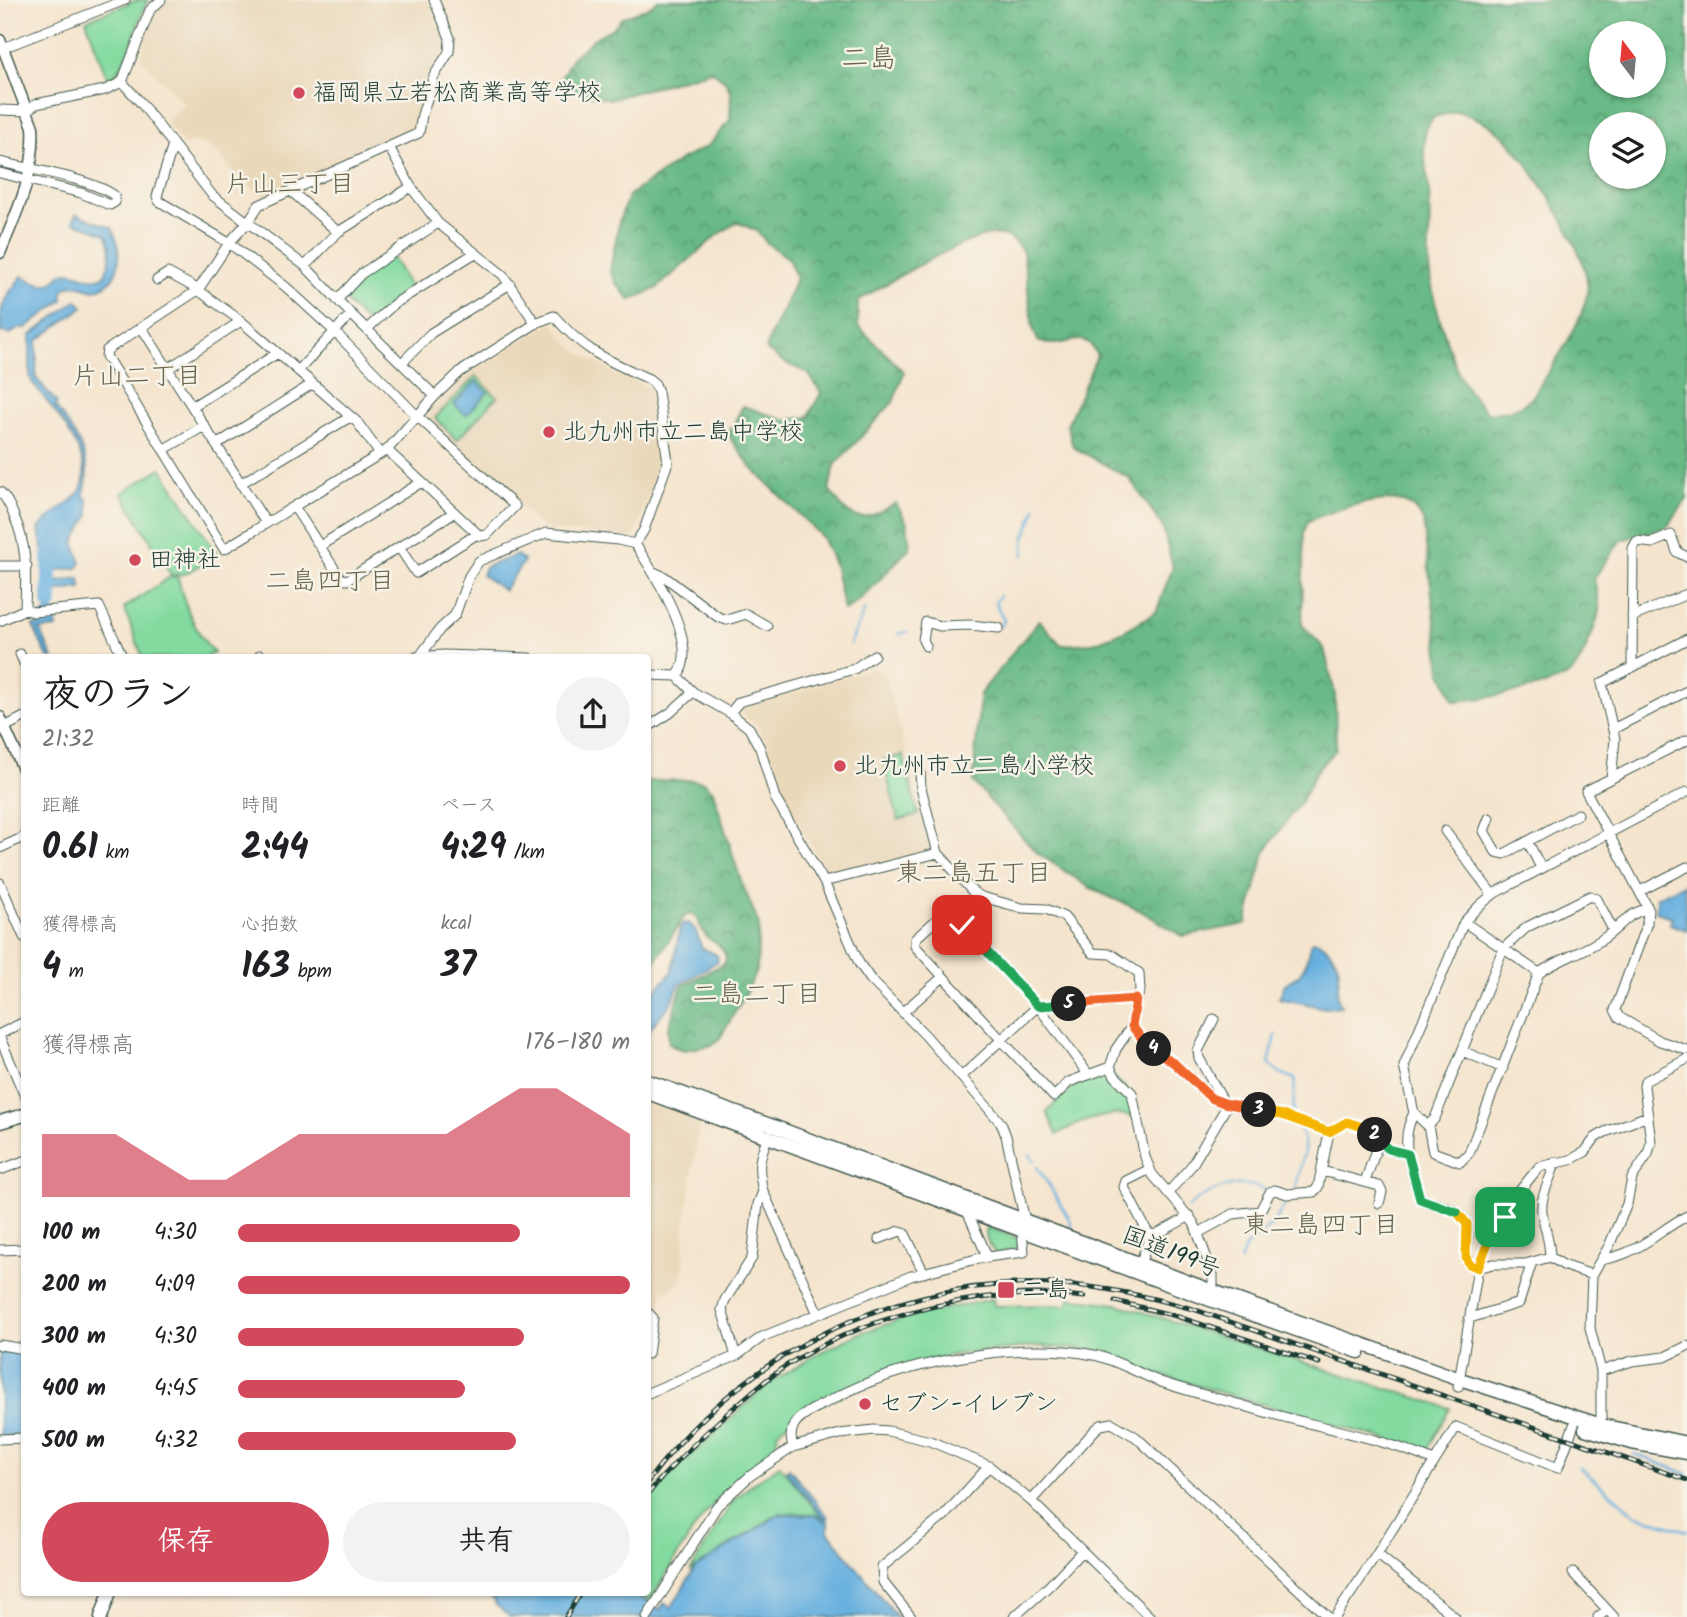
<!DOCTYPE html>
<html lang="ja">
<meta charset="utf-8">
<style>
:root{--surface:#fff;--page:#f2f2f2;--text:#202124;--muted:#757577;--accent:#d1495b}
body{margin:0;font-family:Kalam,"Klee One",sans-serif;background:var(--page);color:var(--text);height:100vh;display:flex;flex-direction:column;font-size:26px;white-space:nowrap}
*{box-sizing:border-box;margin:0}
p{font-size:23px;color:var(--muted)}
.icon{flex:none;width:38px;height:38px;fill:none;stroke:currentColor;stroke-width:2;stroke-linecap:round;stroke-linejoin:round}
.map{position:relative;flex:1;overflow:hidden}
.sheet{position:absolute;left:21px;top:654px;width:630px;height:942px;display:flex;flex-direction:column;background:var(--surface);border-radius:7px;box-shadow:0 2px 5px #0004}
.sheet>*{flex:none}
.needle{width:46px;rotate:344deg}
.controls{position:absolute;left:1589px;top:21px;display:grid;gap:14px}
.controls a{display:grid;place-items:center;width:77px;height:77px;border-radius:50%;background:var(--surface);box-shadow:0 2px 5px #0004;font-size:35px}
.pin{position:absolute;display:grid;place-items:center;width:60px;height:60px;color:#fff;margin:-30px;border-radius:14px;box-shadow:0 4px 10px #0006}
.km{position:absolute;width:35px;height:35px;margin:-18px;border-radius:50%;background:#222;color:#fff;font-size:19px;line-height:35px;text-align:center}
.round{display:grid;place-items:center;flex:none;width:74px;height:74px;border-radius:37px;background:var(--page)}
.headline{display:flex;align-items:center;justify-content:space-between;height:119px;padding:0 21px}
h1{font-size:38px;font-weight:700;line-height:52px}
.stats{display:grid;grid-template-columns:repeat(3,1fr);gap:10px;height:119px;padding:7px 21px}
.stats div{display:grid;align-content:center}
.stats b{font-size:35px;font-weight:700}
.stats small{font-size:19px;font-weight:400}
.stats p{font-size:19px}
.chart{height:196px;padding:14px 21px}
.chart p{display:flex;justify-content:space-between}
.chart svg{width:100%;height:126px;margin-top:7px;fill:var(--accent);opacity:.7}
.action{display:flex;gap:14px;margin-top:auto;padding:14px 21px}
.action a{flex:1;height:80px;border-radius:42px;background:var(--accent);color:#fff;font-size:28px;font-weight:700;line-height:80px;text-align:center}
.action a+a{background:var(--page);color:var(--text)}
ul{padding:0 21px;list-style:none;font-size:23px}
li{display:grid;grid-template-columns:112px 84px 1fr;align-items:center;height:52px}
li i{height:18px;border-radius:9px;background:var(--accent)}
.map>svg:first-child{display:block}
</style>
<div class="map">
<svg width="1687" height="1617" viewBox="0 0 1687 1617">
<defs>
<pattern id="forest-crowns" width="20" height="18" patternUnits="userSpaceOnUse" patternTransform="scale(1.75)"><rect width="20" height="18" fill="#69ba86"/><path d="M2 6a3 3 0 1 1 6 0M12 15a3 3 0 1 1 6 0" fill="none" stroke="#56986e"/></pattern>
</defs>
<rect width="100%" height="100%" fill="#f7f3e8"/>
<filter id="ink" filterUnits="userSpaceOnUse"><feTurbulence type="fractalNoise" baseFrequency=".0143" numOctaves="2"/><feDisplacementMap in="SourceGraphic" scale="14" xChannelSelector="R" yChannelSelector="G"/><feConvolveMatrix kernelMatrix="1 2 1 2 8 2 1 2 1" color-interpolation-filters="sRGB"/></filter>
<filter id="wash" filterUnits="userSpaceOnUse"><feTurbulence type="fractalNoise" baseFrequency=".00686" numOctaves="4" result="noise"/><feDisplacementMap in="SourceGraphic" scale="28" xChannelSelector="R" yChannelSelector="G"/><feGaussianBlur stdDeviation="1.57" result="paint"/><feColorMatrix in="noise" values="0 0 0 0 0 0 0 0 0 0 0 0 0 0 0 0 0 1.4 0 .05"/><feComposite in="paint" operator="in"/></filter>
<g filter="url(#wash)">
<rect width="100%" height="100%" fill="#f5e5ce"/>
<path fill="#ead8ba" d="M164,0H428L447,45L427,82L415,130L266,196L243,182L210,146L197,142L184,145L166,123L184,104L141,58L151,20Z
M549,324L554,325L570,345L582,354L614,373L643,384L650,390L661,463L633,538L546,530L428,421L427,414L464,376Z
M873,668L886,676L931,851L831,877L781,795L766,744L755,724L742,714V708Z
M648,1100L700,1121L684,1230V1268L680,1282L663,1294L660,1309L648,1306Z"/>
<path fill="#82da9f" stroke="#508c6a" stroke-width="2" d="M137,0H148C134,26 133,59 110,79L107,78L86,20Z
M392,257L411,289L371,322H366L345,301V295L365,275Z
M476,376L497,397L457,440L435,418Z
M161,468L217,554L185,574L171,575L122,493Z
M170,577H178C184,606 195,632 214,653L202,658H143L124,608Z
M903,755L918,815L898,820L883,760Z
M1109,1072L1127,1090L1134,1117C1114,1109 1073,1123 1057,1135L1047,1112L1071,1087Z
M987,1227L1020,1239L1017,1248L997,1254C989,1248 984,1236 987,1227Z
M1069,1298L1117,1304L1450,1408L1427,1451L1135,1368L1093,1350L1040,1346L956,1354L912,1365L803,1412L778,1431L775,1449C712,1492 688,1537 650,1601L639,1593L648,1592V1501L663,1481L767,1385L817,1354L860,1333L912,1316L993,1299L994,1306L1068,1305Z
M780,1465L823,1519L814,1514L780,1513L690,1571L733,1501L753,1483Z"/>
<path fill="url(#forest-crowns)" stroke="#447c5d" stroke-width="2" fill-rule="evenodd" d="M658,0H1687V499L1667,527L1621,540L1594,578C1595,588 1600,600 1599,610C1597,624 1581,665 1570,674C1551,688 1479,700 1454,701L1441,670L1423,520C1417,512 1412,504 1402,502C1375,495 1333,511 1308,521L1304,532L1302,625L1324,648L1335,694L1336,749L1317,770L1300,803L1265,851L1246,924L1183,936L1139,910L1092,889L1036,852L973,782L980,694L1039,620L1061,645L1093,643L1122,632L1156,612L1173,567L1162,525L1129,478L1073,447L1067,425L1097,356C1085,323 1063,353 1038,341L1033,328L1023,252C1018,244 1012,237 1002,235C976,228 882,286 858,301V326L904,372L893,402L835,465L829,489C853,525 861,523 896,503L907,523L910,548C888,569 870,594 844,611L834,564L822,537L752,468L728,435L743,406L785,420L808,417L821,393L808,373L783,362L766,349C773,323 789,303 796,277L788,258L768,244L757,231L737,222L715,237L656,289L630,300L616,283L610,271L619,222L628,196L682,159L708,146L730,120L731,93L725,81L712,71L611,99L578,93L559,82L572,58L596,37L613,28L623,17L649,7ZM1601,33H1654V86H1601ZM1457,111C1474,116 1491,124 1504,136C1530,162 1594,258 1587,294C1581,329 1550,367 1532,398C1519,409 1504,414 1487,412C1480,404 1471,396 1466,387C1451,365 1430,291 1429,264C1428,239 1431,214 1429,189C1427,166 1416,135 1434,117ZM1601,124H1654V177H1601Z
M692,780L704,782L713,791L740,878L759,925L757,968L749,988L720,1038L712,1045L684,1050L674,1047L669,1043L668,1029L682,986L725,963L726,956C719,941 715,945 706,936C699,928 700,919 691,913L685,916L648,972V781Z"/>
<path fill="#68b0df" stroke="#44768a" stroke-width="2" d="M76,214L112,228C123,251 123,281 95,290C82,288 72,280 63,291V300L26,328H20L10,334L0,332C0,302 4,300 22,276C29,279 42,287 49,284C57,282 57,273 67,272C81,272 90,283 104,276C111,263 113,248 106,234L73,222Z
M77,300L83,307L37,341L36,378L57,403L55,406C75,433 96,462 83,496L88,499L89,516L74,542L81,562L77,568L49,571L45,568L39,529C49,513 69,507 79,492C101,461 49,405 32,382L30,376V336Z
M476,381L488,392L466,415L454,404Z
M517,555L524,561L504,590L482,575L485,567Z
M80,578L81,588L60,591L52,596L57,628L40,630L53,658H48L33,626L40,625L39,617L47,613L43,584Z
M1684,884L1687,930L1670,924L1672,917L1656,912L1657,897Z
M684,923C698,924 697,939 702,948L717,955L718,961L679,985L672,1002L648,1031V999L672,972L680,928Z
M1315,941C1329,945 1341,963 1339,978C1338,988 1335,997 1341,1006L1325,1008L1279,998L1285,984L1299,975L1305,966L1311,942Z
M0,1349L24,1352V1434L0,1436Z
M789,1468L828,1517V1532L897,1617H510L495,1604V1601L486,1593H634L660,1610L664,1603L671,1608L695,1568L780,1514L814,1515L824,1521V1518L786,1471Z"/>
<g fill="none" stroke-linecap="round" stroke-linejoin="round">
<path stroke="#68b0df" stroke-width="2.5" d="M1024,555V540L1036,508
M1000,626L1004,621L995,602L1000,596
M898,634L907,632
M850,644L865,609
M1276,1035L1269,1063L1278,1072L1295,1079L1293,1116
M1030,1154L1034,1161
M1037,1167L1051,1188
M1052,1190L1071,1222L1070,1228
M1296,1190C1298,1165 1313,1147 1297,1124
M1188,1208C1205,1189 1245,1176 1268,1192
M1240,1261L1246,1246L1274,1223L1289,1197
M1634,1454L1687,1474
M1579,1467L1636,1515L1687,1531
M1336,1600L1338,1598"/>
<path stroke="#68b0df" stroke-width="16" d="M50,552V603"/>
</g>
</g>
<g filter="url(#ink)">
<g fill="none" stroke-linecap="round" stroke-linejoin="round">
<defs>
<path id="minor" d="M434,0L450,38L449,52L434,76L422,115L419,133L259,205L248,222L229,243L198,290L107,350L106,356L224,549L387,450L435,396L460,372L538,322L554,316C585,352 607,360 649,379L655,384L658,392L668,462L644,530L635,544
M3,48L125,0
M122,82L141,103L212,195L305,266L351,314L435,396
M0,110L27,111L36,104L105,90L122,82L150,10L161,0
M173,145L157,196L159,201L229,243L286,287L334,331L418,417L515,506L487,535L480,536L387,450
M389,147L411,187L438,223L503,275L536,324
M0,162C29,169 93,179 115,196V202L110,205L81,193L0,173
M291,191L338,232
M305,266L338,232L411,187
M157,280L168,273L199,290
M198,290L241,321L357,422L380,454
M337,300L361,274L438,223
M142,328L266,523
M367,329L394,304L475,253
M402,363L431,333L510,284
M169,368L241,321
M298,371L351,314
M193,406L278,353
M216,445L312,384
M163,450L204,426
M240,484L350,417
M0,492C7,498 11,508 14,516C28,547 26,576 25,609
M295,508L341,579L347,580L453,513
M320,546L420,483
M399,547L416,573L477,534
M0,566H27
M654,572L665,577L718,617L727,620L746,614L767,626
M1632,617L1687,594
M0,621L25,609L33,612L99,606L123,658
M926,646L923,640L926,622L940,626L970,625L999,628
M20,654L24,663
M260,655L264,658
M420,656L440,629L455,615L469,576L479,561L546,533L618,540L635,544C653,571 702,646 677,676
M416,657L444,655L529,658
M1632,666L1633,548L1637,541L1652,543L1671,535L1677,552L1687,557
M648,675L677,676L693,692L730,713L749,728L760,748L775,798L824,882L859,963L871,980L926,1036L1001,1123L1006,1136L1025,1221L1022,1232L1024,1252L980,1258L911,1276L762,1337L736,1356L648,1393
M730,713L739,702L854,669L874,655
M648,727L670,713L693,692
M1,729L24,717
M1613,729L1687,691
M1687,740L1586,791L1648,908L1647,923L1615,1010L1619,1017L1660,1041L1687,1050
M920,771L921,788L938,853L973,892L982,897L1022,908L1046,909L1064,917L1093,953L1111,954L1139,973L1140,991L1136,999L1132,1026L1116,1049L1110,1067L1115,1076L1132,1093L1145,1157L1152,1174L1194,1223L1213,1275V1296
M1611,779L1615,739L1602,683L1687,639
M1489,818L1484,831L1496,852L1504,854L1578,814
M1445,831L1492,894
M1528,842L1541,868
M0,848L24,837
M824,882L938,853
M0,883L24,937
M1640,891L1687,867
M1648,908C1624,916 1625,923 1607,936C1587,951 1561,958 1539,973L1469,1153L1460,1162L1433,1152L1428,1126L1414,1113L1404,1066L1464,922L1480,905L1495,893L1687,792
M1464,922L1539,973
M903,1012L943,977
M1214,1019L1198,1051L1199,1058L1224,1103
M1132,1026L1143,1040L1175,1064L1211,1098L1222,1103L1282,1115L1329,1132L1347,1122L1363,1127L1378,1137L1388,1149L1408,1154
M0,1034L24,1022
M0,1038L24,1094
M1462,1051L1503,1068
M1088,1074L1038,1006L952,914L945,912L915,939V946L1054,1097L1069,1082L1110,1067
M962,1076L1038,1006L1136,999
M1414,1113C1398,1142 1412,1169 1420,1199C1443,1208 1468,1205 1468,1237C1467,1247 1465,1255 1469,1264L1478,1268L1493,1264H1525L1550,1257L1565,1266L1592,1275
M1428,1126L1435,1118L1503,949L1527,927L1590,896L1597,899L1613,930
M768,1135C759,1160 757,1165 763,1191L818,1314
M1150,1169L1126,1181L1124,1187L1148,1233L1155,1235L1190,1216
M0,1170L24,1161
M1322,1171L1379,1186L1382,1192L1379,1203
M1365,1182L1380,1138
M1168,1193L1192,1165L1228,1104
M967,1211L988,1258
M1198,1233L1233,1214L1260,1211L1270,1192L1275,1190L1287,1194L1314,1192L1318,1187L1329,1132
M879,1239L900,1231L904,1232L924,1273
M0,1250L24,1249
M1550,1257C1550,1241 1544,1227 1542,1212C1540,1194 1552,1178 1555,1162
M1601,1260C1610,1258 1620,1256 1628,1252C1650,1243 1666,1226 1687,1216
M1140,1264L1151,1234
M648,1313L653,1318L648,1354
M1470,1318L1519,1303L1532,1262
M0,1345L24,1349
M736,1356L722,1310L725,1300L752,1258L758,1204L763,1191
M1601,1371L1632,1361L1665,1357L1687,1346
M1458,1387L1478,1268L1489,1240L1521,1189L1539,1167L1570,1160L1585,1152L1595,1138L1605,1132L1648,1116
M1601,1429V1371L1590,1328L1592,1275L1609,1246L1627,1204L1632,1178L1648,1154L1651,1142L1644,1086L1645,1081L1687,1059
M0,1439L24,1438
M793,1447C784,1419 809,1412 831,1400C900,1362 1016,1340 1094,1355C1114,1359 1138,1373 1158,1381C1187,1391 1216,1398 1245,1406C1307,1426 1374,1434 1434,1461
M1031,1501L1095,1430L1101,1425L1112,1423L1136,1437L1328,1617
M1377,1554L1455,1617
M1573,1573L1614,1617
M647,1617L717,1506L750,1476L793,1447L840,1434L874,1430L888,1431L930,1441L989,1466L1031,1501L1150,1617
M911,1617L883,1582L882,1567L944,1516L989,1466
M1014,1617L1049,1586L1081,1552
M1335,1617L1377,1554L1456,1427L1558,1468L1574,1425
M1598,1617L1607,1610"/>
<path id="major" d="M0,40L33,127C36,173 17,212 0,253
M0,717L24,771"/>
<path id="highway" d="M648,1081L773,1126L1213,1291L1460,1379L1601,1425L1687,1443
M648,1093L1213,1301L1359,1352
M0,1122L24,1115
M1585,1429L1632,1443L1687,1453
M101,1617L110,1592"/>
</defs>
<use href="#minor" stroke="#3f564b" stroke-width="11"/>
<use href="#major" stroke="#3f564b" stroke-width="13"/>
<use href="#highway" stroke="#3f564b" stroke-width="15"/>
<use href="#minor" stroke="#fff" stroke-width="9"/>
<use href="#major" stroke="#fff" stroke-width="10"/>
<use href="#highway" stroke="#fff" stroke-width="12"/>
<defs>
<path id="rail" d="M1115,1301L1176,1316L1319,1363
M648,1481C744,1352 895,1277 1057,1284C1103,1286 1149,1297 1193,1309L1687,1480
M648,1494C672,1464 701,1437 730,1411C752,1392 773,1373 797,1359C877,1312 992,1285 1084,1297
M566,1617L581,1592"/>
</defs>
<use href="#rail" stroke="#1f3d34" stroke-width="5"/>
<use href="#rail" stroke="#f7f3e8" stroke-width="2.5" stroke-dasharray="8" stroke-linecap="butt"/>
</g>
</g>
<g fill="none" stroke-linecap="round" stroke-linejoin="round" filter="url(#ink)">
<defs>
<path id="split-1" d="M1457,1212L1467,1224L1466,1257L1469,1264L1478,1268L1489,1240L1505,1217"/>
<path id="split-2" d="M1375,1135L1388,1149L1408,1154L1420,1199L1457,1212"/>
<path id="split-3" d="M1259,1110L1282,1115L1329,1132L1347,1122L1363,1127L1375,1135"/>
<path id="split-4" d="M1154,1049L1174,1063L1211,1098L1224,1103L1259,1110"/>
<path id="split-5" d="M1069,1004L1136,999L1132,1026L1143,1040L1154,1049"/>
<path id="split-6" d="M962,925L1038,1006L1069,1004"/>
</defs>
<use href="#split-1" stroke="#fff" stroke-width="14"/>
<use href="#split-2" stroke="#fff" stroke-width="14"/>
<use href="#split-3" stroke="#fff" stroke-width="14"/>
<use href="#split-4" stroke="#fff" stroke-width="14"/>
<use href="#split-5" stroke="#fff" stroke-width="14"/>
<use href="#split-6" stroke="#fff" stroke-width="14"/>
<use href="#split-1" stroke="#f5b400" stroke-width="9"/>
<use href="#split-2" stroke="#22a559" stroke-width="9"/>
<use href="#split-3" stroke="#f5b400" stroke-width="9"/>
<use href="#split-4" stroke="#f0652b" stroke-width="9"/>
<use href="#split-5" stroke="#f0652b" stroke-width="9"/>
<use href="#split-6" stroke="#22a559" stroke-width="9"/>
</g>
<g fill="#d1495b" stroke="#f7f3e8" stroke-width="2.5">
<circle cx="299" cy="93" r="7"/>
<circle cx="549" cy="432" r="7"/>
<circle cx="135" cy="560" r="7"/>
<circle cx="840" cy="766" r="7"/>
<rect x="997" y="1281" width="18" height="18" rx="3.5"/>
<circle cx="865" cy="1404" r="7"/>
</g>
<g text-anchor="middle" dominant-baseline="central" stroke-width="5" stroke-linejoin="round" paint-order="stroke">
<g font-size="24" fill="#1f3d34" stroke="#f7f3e8" text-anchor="start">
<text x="313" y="93">福岡県立若松商業高等学校</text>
<text x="563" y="432">北九州市立二島中学校</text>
<text x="149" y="560">田神社</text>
<text x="854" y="766">北九州市立二島小学校</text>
<text x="1022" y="1290">二島</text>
<text x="879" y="1404">セブン-イレブン</text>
</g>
<g font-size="24" fill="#1f3d34" stroke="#f7f3e8">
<text transform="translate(1171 1253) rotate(21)">国道199号</text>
</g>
<g font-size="26" fill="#6a664e" stroke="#f7f3e8">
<text x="290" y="185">片山三丁目</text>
<text x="137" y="377">片山二丁目</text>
<text x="330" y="582">二島四丁目</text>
<text x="974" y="874">東二島五丁目</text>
<text x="757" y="995">二島二丁目</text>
<text x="1321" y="1226">東二島四丁目</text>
</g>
<g font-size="28" fill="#6a664e" stroke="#f7f3e8">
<text x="869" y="59">二島</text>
</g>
</g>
</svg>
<div class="controls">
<a><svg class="needle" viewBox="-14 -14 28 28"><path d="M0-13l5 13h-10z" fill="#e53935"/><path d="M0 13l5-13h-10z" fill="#757577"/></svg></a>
<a><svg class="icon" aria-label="layers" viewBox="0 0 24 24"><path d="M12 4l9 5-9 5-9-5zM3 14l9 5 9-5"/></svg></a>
</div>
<div class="pin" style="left:1505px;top:1217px;background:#1e9e55"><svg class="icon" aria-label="arrive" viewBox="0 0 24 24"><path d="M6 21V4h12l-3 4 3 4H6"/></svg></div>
<div class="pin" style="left:962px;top:925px;background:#d93025"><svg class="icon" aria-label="check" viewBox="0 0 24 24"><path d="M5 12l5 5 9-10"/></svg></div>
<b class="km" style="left:1375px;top:1135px">2</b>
<b class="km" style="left:1259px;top:1110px">3</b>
<b class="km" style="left:1154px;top:1049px">4</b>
<b class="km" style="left:1069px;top:1004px">5</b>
<section class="sheet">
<div class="headline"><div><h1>夜のラン</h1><p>21:32</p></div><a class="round"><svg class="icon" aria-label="share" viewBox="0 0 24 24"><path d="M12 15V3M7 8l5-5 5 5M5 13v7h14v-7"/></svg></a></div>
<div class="stats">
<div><p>距離</p><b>0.61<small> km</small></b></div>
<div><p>時間</p><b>2:44</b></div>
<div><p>ペース</p><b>4:29<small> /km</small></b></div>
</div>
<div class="stats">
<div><p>獲得標高</p><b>4<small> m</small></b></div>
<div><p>心拍数</p><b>163<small> bpm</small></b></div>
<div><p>kcal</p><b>37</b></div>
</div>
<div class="chart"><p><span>獲得標高</span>176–180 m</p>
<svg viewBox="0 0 160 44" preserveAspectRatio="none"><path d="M0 44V22L10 22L20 22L30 30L40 38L50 38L60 30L70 22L80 22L90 22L100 22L110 22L120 14L130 6L140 6L150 14L160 22V44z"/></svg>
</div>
<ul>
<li><b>100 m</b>4:30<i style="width:72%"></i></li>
<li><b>200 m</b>4:09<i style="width:100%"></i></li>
<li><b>300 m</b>4:30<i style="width:73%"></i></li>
<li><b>400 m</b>4:45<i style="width:58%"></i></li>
<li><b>500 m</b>4:32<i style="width:71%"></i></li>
</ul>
<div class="action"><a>保存</a><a>共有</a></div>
</section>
</div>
